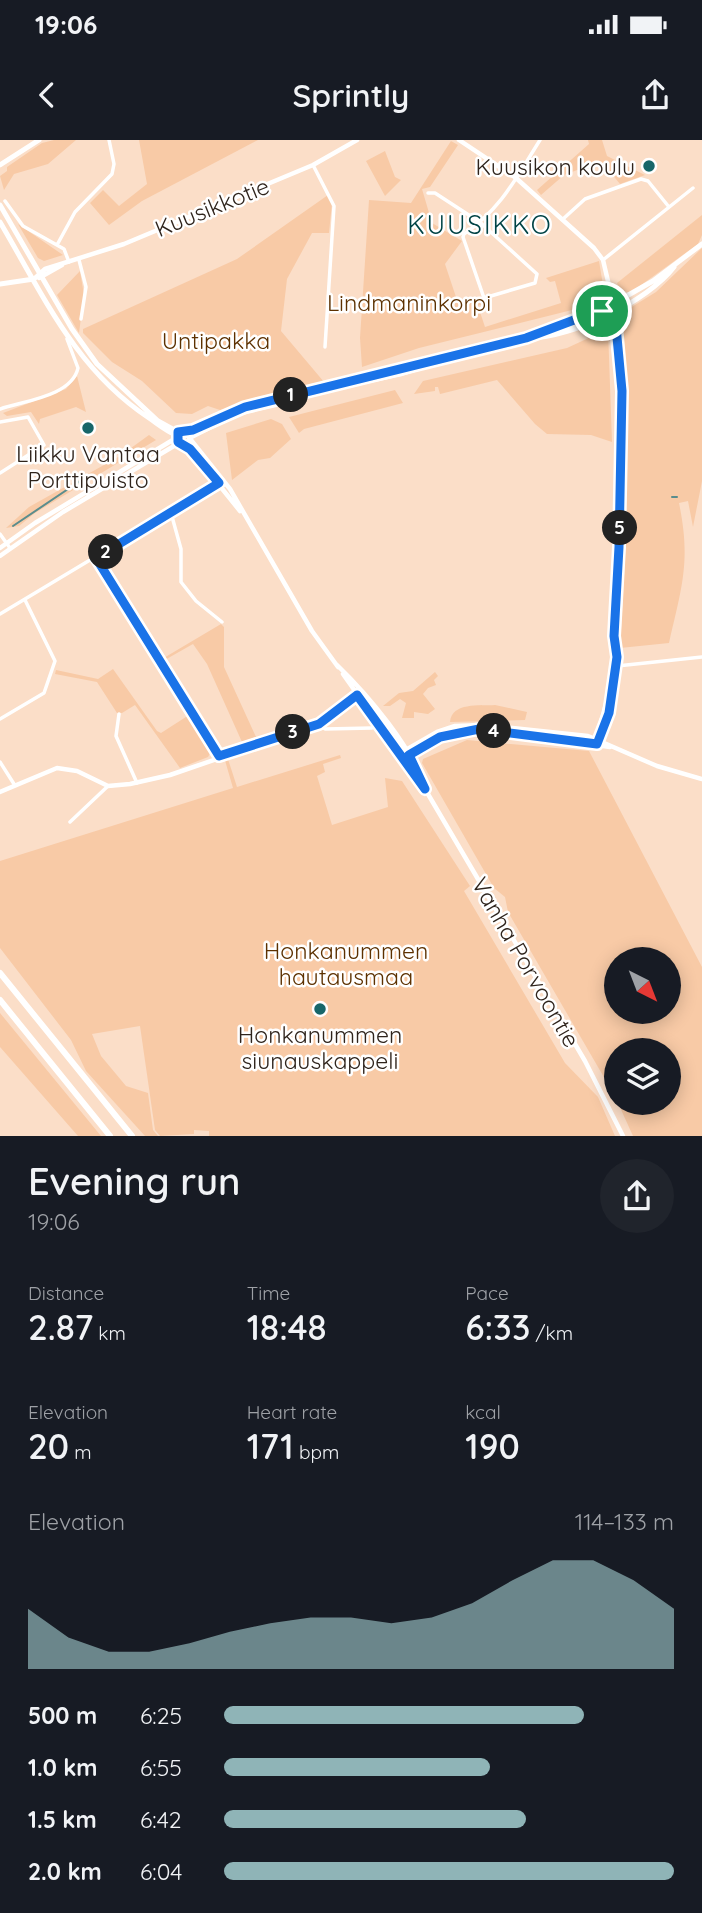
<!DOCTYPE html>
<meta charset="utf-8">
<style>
:root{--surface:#171b24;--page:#20242c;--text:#f1f3f6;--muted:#9ea1a6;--accent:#8fb4b7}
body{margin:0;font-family:Quicksand,sans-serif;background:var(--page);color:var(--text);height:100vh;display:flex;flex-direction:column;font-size:26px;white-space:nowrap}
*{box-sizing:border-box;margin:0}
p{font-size:23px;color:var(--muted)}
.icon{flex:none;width:38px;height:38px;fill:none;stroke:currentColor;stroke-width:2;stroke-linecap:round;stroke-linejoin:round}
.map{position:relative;height:996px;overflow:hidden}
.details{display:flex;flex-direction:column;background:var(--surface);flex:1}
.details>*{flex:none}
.needle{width:46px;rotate:138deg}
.tools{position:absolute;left:604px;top:807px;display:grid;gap:14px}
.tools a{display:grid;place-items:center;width:77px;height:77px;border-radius:50%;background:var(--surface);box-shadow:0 4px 18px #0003;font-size:35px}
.pin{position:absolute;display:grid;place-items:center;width:60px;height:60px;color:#fff;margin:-30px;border:4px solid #fff;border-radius:50%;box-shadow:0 2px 7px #0007}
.km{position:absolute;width:35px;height:35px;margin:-18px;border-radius:50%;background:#222;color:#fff;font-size:19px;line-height:35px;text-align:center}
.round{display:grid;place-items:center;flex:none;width:74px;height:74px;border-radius:37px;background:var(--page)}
.head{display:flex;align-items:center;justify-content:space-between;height:119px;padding:0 28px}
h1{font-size:38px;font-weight:600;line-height:52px}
.stats{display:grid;grid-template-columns:repeat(3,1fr);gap:10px;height:119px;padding:7px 28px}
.stats div{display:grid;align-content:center}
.stats b{font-size:35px;font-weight:600}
.stats small{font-size:19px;font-weight:400}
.stats p{font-size:19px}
.chart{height:196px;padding:14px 28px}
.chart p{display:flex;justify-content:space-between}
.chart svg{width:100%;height:126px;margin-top:7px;fill:var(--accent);opacity:.7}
ul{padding:0 28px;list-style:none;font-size:23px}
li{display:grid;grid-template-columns:112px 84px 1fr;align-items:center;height:52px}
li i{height:18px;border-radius:9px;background:var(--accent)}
.status{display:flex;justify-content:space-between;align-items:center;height:49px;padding:0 35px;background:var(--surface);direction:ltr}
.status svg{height:19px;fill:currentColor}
header{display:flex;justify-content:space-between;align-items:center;height:91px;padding:0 28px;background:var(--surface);font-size:32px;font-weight:600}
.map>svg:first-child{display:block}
</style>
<div class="status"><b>19:06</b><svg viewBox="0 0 49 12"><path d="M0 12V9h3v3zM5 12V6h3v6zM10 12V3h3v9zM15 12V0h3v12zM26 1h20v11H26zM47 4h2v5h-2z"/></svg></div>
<header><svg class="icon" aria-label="back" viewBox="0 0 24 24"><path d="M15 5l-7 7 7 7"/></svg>Sprintly<svg class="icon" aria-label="share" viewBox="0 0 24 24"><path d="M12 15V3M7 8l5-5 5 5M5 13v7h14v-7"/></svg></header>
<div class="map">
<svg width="702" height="996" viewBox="0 0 702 996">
<rect width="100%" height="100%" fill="#fbdec8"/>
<path fill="#f8caa6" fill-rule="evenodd" d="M54,0H76L48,24L14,34L4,50L0,36L7,31V27L42,3Z
M139,0H258L142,61L109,85L90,63L103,50L119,66L147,44Z
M588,0H602L607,16L645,35L620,44L601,21L564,35L541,55L537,50L589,4Z
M451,1L458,5L430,47L422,49L432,83L462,101L445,124L459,166L480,159L482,164L478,166L485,187L561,163L555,141L550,142L546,138L599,121L603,145L597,146L598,154H604L592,163L576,169L419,208L362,227L360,198L369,60L411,63Z
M385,11L395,37L401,40L385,56L366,21Z
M328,55L332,63L329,93H312L287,139L281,191L324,242L220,270L208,266L192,274L176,273L142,241L112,222L83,193V189L237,119Z
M702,75V95L698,104L630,153L619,149L617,143Z
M18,84L63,115L44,121L38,118Z
M702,108V341L693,387L688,361L679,363C691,421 682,446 669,503L620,508L627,383L624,372L623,179L630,168L656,152Z
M80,131L84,155L79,193L57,155Z
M608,189L612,302L591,295L547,294L535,284L497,240L440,254L438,247H435V251L414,254L423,241L567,208Z
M77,236L86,272L76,267L40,279L39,284L31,272L7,276L3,273L66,249Z
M395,250L403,263L304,289L299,293L289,277Z
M271,279L282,284L291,299L270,318L258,320L232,340L226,293Z
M149,295L156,300L35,373L19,386L6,388L29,367L120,316Z
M221,484L224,487V527L256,597L242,602L207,524L193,504L163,521L162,519Z
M113,529L157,591L161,593L189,575L212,610L208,617L180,628L135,565L122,573H117L97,542L55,534L56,530L98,539Z
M435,532L438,536L434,540L436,545L428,548L423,554L435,569L428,574L414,572V578H402L406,563L400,559L390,566H383L399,553L413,551Z
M495,565L527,572L525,580L450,582C452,562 479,566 495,565Z
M467,600L589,611L702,827V996H633L618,963L668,962V910H616V958L508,772L505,757L494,748L422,623L423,619ZM668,819V872H616V819Z
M340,615L341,618L323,624L325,632L317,636L332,685L388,667L385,638L402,641L470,746L464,751L565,923L598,957L615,996H209V991L194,990V994L160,996L155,990L140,886L92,894L101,916L126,946L148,953L153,990L158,996H145L86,931L71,900L0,808V721L233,648L224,617L227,616L237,647Z
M0,873L101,996H78L0,907Z"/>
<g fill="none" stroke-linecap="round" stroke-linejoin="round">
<path stroke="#5a8d8d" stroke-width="2" d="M672,357H677
M13,386L86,337"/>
<path stroke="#fff" stroke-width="3.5" d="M313,25L334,66L325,207
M428,53H435L481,83L483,85L537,134L535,143L484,158L463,97L464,94C502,68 516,38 540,0
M5,61L23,86L64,109L69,122
M563,79L585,59L641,39L648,41L669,67
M57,105L75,72L112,34L114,24L109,0
M79,120L86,147L81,179
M603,120L693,48
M0,269C24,261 72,256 78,228L67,199
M0,282L28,277L44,305L0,333
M171,373L181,409V442L196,461L222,482
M0,394L10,408
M96,418L219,616
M0,474L220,342
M617,526L702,517
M119,574L116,596L137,643
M0,579L44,553L55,521L25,460
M319,584L325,589L372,588
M596,599L607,558L614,507L619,407L622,251L615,172
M598,602C608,587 623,523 614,507
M0,622L14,644
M70,682L108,646"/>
<path stroke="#fff" stroke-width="4.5" d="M459,0L516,38L594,108L603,120L615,171
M39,138L62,125
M34,139L45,129L124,104L313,25L357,0
M0,652L57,628L77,631L108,646L130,644L170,635L319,584L358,554"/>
<path stroke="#fff" stroke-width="4.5" d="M191,300L230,349L312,491L338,527
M186,304L240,371
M0,408L35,383L176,298
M0,416L63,372L179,303
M337,525C368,555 413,608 425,649L585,921L623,996
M343,534L423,647
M404,611L437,592L455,586L485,585L588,596L657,626L702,639
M401,615H409L440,597L479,589L610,607"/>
<path stroke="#fff" stroke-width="5" d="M0,65L72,189L97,224L158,281L178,292
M0,82C43,155 76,230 149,278C158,284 166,291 176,295
M529,198C572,198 648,161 674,127
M360,240L526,198L595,174L653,141L702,104
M178,292L193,290L245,267L400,234L452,218
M178,292L176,300L183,305L189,302L190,294
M191,297L236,274L300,259L324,250"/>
<path stroke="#fff" stroke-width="5" d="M0,25L39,0
M0,144L34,139"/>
<path stroke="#fff" stroke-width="6" d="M0,833L132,996
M0,860L110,996"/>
</g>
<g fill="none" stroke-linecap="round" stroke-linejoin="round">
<defs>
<path id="route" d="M614,165L622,251L619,407L614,496L617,517L609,573L597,604L479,589L440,597L409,615L425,649L357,555L319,584L219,616L96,418L219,343L190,309L178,302V292L193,290L245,267L526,198Z"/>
</defs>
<use href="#route" stroke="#fff" stroke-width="14"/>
<use href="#route" stroke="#1a73e8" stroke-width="9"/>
</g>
<g fill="#176669" stroke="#fff" stroke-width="2.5">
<circle cx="649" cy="26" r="7"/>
<circle cx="88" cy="288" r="7"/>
<circle cx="320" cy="869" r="7"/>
</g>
<g text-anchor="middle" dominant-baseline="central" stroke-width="5" stroke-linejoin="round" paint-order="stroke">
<g font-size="23" fill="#2f241c" stroke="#fff">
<text x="635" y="26" text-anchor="end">Kuusikon koulu</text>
<text x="88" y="313">Liikku Vantaa<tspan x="88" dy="26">Porttipuisto</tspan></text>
<text x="320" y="894">Honkanummen<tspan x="320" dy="26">siunauskappeli</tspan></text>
</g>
<g font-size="23" fill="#2f241c" stroke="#fff">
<text transform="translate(212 67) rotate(-22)">Kuusikkotie</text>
<text transform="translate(526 822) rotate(60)">Vanha Porvoontie</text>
</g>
<g font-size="23" fill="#5d3100" stroke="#fff">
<text x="409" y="162">Lindmaninkorpi</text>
<text x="216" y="200">Untipakka</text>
<text x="346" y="810">Honkanummen<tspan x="346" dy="26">hautausmaa</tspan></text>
</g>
<g font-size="26" letter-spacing="2" fill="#004345" stroke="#fff">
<text x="480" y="84">KUUSIKKO</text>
</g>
</g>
</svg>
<div class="tools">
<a><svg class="needle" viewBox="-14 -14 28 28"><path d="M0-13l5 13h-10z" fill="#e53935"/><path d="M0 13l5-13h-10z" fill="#9ea1a6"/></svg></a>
<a><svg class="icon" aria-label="layers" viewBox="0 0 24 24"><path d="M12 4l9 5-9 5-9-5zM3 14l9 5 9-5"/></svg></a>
</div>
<div class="pin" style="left:602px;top:171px;background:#1e9e55"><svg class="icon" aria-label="arrive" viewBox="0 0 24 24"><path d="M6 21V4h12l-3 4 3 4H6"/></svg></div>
<b class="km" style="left:291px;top:255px">1</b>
<b class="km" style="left:106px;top:412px">2</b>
<b class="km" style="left:293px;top:592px">3</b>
<b class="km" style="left:494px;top:591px">4</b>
<b class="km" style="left:620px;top:388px">5</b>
</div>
<section class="details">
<div class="head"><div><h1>Evening run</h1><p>19:06</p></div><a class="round"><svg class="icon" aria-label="share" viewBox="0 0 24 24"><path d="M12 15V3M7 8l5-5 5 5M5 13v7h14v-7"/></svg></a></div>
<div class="stats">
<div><p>Distance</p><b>2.87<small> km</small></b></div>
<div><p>Time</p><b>18:48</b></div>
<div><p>Pace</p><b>6:33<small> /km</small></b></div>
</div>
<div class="stats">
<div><p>Elevation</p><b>20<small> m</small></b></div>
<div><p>Heart rate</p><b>171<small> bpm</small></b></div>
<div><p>kcal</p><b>190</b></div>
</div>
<div class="chart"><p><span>Elevation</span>114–133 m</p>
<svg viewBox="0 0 160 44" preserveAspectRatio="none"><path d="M0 44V23L10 33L20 38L30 38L40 35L50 31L60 28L70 26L80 26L90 28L100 26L110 21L120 13L130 6L140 6L150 13L160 23V44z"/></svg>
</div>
<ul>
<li><b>500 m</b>6:25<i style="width:80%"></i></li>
<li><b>1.0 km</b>6:55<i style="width:59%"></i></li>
<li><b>1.5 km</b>6:42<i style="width:67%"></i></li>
<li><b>2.0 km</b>6:04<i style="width:100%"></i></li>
</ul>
</section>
